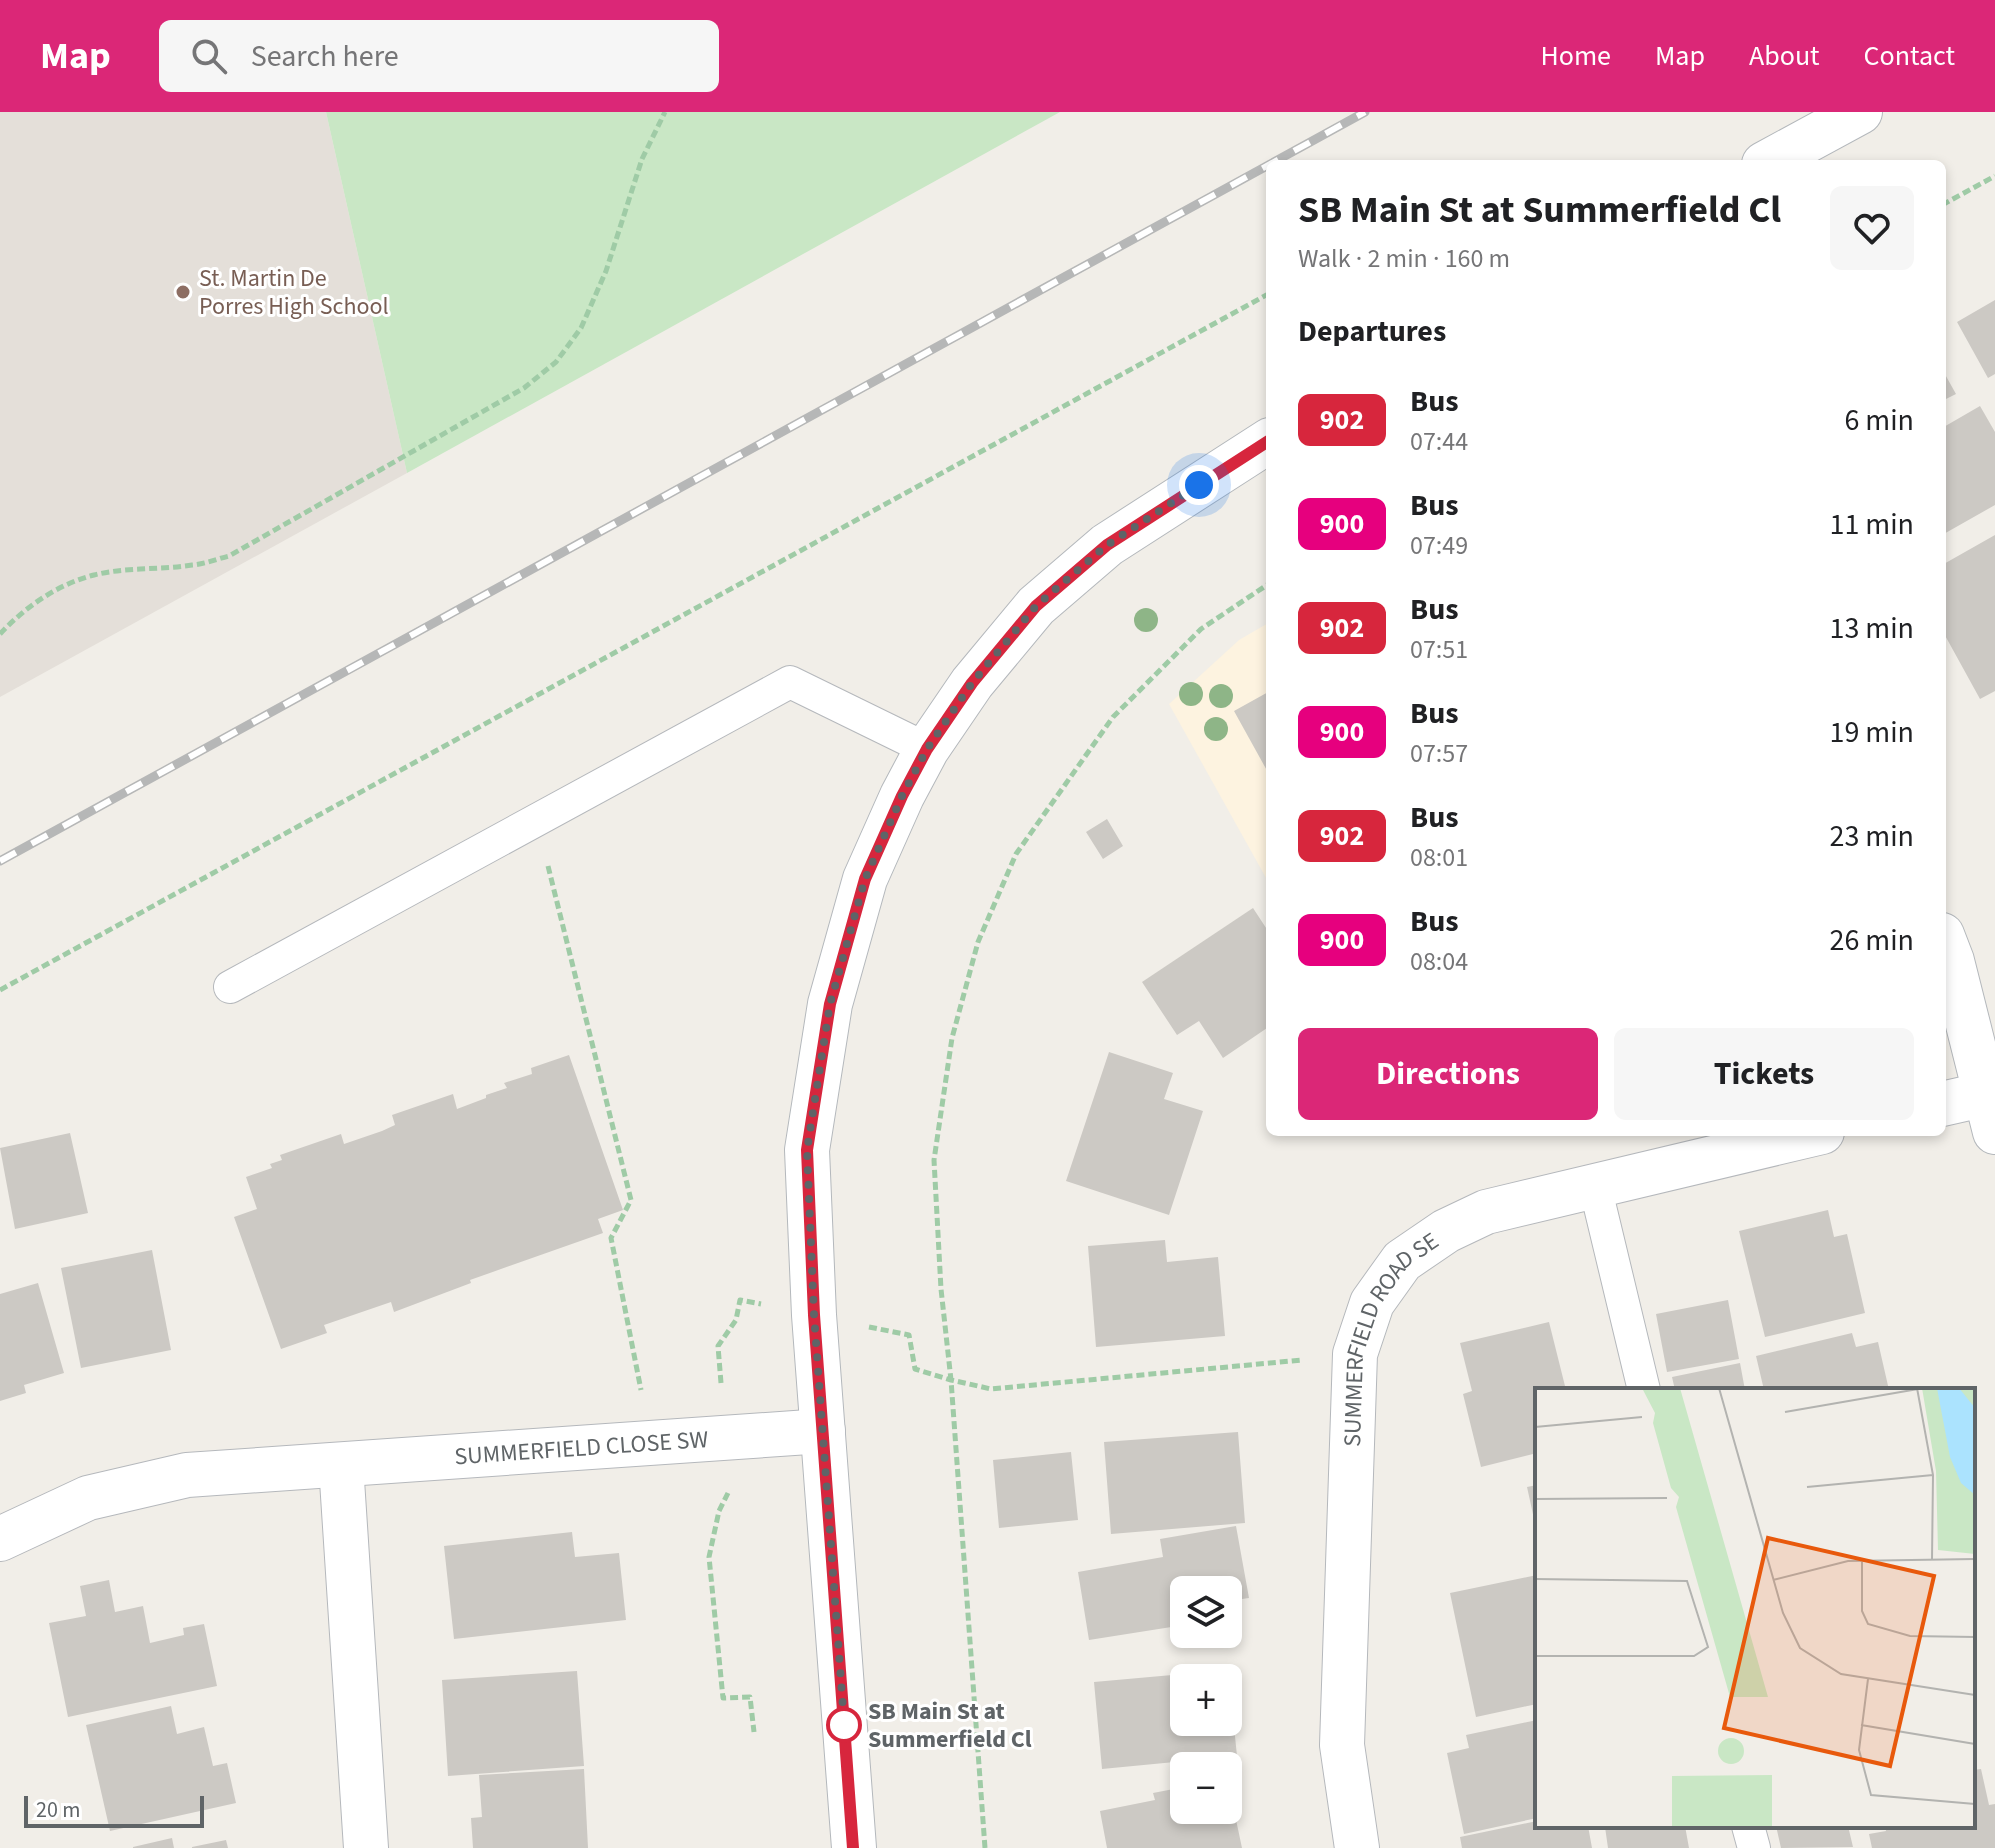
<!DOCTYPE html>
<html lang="en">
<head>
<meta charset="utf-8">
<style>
  :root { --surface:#fff; --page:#f6f6f6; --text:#202124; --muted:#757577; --accent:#db2777 }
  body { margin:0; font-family:"Source Sans 3",sans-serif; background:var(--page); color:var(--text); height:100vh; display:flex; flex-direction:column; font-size:30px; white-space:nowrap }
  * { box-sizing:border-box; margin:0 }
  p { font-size:26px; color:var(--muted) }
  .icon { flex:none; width:44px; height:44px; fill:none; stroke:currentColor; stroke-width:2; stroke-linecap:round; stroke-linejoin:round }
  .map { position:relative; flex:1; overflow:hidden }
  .details { position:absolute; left:1266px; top:48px; width:680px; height:976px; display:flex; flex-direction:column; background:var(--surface); border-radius:12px; box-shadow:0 4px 12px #0003 }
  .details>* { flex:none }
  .badge { padding:0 16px; border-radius:12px; font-size:28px; line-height:52px }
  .fabs { position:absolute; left:1170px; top:1464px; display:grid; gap:16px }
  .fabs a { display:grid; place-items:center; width:72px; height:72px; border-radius:12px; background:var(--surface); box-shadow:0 4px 12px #0003; font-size:40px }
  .scale { position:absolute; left:24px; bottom:20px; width:180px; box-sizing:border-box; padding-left:8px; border:4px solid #5f6467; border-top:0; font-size:22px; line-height:28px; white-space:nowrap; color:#5f6467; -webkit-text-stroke:6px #fff; paint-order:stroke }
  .you { position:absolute; width:40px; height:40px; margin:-20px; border:6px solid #fff; border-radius:50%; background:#1a73e8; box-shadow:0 0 0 12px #1a73e833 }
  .map>.badge { position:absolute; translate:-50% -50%; box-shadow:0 0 0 4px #fff }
  h2 { padding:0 32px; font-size:30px; line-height:72px }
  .round { display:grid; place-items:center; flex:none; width:84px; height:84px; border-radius:12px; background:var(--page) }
  .overview { display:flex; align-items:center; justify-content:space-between; height:136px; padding:0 32px }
  h1 { font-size:38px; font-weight:700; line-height:60px }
  .button { display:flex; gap:16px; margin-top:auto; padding:16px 32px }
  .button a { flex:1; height:92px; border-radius:12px; background:var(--accent); color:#fff; font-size:32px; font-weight:700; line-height:92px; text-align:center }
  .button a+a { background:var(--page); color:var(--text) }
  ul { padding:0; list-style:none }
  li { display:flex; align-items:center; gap:24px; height:104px; padding:0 32px }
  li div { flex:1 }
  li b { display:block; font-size:30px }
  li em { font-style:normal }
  li .badge { min-width:88px; font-weight:700; text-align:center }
  header { display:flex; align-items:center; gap:48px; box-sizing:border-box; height:112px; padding:0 40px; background:var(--accent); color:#fff }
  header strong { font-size:38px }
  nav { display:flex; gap:44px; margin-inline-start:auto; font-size:28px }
  .search { width:560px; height:72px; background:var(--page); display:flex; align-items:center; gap:20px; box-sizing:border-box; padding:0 28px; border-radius:12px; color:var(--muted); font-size:30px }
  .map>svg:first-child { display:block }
  .commercial { fill:#fdf3e0 }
  .education { fill:#e4dfd9 }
  .green { fill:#c9e7c5 }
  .building { fill:#ccc9c4 }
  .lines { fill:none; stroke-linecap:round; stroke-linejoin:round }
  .lane-casing { stroke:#b5b8bc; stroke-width:34 }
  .street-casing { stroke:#b5b8bc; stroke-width:46 }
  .secondary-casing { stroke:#b4b8bc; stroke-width:46 }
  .path { stroke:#9fcba6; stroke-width:5; stroke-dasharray:8 4; stroke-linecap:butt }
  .lane { stroke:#fff; stroke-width:32 }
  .street { stroke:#fff; stroke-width:44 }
  .secondary { stroke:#fff; stroke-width:44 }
  .rail-casing { stroke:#b6b7b7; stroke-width:9 }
  .rail { stroke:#fff; stroke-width:6; stroke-dasharray:18; stroke-linecap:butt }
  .tree { fill:#8eb587 }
  .line-casing { stroke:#fff; stroke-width:18 }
  .line { stroke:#d7263d; stroke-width:12 }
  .walk { stroke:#5f6467; stroke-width:8; stroke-dasharray:0 14.4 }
  .education-dot { fill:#8d6e63; stroke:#fff; stroke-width:3 }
  .stop-dot { fill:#fff; stroke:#d7263d; stroke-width:4 }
  .labels { text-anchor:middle; stroke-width:6; stroke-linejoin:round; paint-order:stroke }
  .education-label { font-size:24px; fill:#785e54; stroke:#fff; text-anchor:start }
  .street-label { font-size:24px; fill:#5f6467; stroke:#fff }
  .stop-label { font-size:24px; font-weight:bold; fill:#5f6467; stroke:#fff; text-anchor:start }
  .inset-road { fill:none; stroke:#b3b3b0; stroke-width:2 }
  .view { fill:#e8590c; fill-opacity:0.15; stroke:#e8590c; stroke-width:4 }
  .inset-edge { fill:none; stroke:#5f6467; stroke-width:4 }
</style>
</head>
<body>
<header>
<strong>Map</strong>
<div class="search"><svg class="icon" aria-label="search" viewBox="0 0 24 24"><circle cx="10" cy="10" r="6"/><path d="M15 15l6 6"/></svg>Search here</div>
<nav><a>Home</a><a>Map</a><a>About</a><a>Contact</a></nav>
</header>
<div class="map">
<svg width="1995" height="1736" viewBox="0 0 1995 1736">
  <rect width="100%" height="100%" fill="#f1eee8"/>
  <!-- commercial -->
  <path class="commercial" d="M1270,510v263l-101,-181 70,-64z"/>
  <!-- education -->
  <path class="education" d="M0,0h326l81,361 -407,224z"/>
  <!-- green -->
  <path class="green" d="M326,0h734l-653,361z"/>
  <!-- building -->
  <path class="building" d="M1995,188v74l-7,4 -31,-56z
    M1942,257l14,25 -14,7z
    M1980,294l15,26v73l-53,30v-107z
    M1995,423v156l-15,8 -38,-69v-65z
    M1270,579v85l-36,-65z
    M1107,707l16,27 -20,13 -17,-27z
    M1253,796l17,26v92l-47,32 -24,-37 -22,14 -35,-53z
    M1109,940l64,21 -9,26 39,12 -34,104 -103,-34z
    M569,943l54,155 -25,9 5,14 -133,47 1,3 -77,29 -3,-10 -67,23 3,8 -46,16 -47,-132 23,-8 -11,-32 26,-9 -2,-4 12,-4 -2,-5 61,-21 3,10 38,-13 13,-6 -3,-10 61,-21 4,15 29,-11v-3l21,-7 -3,-5 28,-9 -1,-6z
    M70,1021l18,80 -73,16 -15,-81z
    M1828,1098l6,27 13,-3 18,79 -100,24 -26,-106z
    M1165,1128l2,22 51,-5 7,79 -129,11 -8,-101z
    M152,1138l19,100 -90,18 -20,-100z
    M38,1171l26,90 -40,12 2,8 -26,8v-107z
    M1728,1188l11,59 -72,13 -11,-58z
    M1549,1210l17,68h-29v63l-56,14 -18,-73 9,-3 -12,-48z
    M1852,1221l4,14 22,-5 11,48h-125l-8,-34z
    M1740,1251l5,27h-70l-3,-13z
    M1238,1320l7,91 -134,11 -7,-92z
    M1071,1340l7,68 -79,8 -6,-68z
    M1537,1373v43h-1l-9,-41z
    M1236,1414l13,72 -21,3v-11h-44v35l-95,15 -11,-68 85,-15 -3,-18z
    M572,1420l3,25 44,-4 7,67 -172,19 -10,-93z
    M1537,1463v129l-61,13 -26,-124z
    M109,1468l6,32 28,-6 7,37 34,-8 -1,-7 21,-4 13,62 -149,31 -19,-94 37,-7 -6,-30z
    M1228,1558l1,8h-45v44h44v-35h2l7,69 -135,13 -8,-87z
    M577,1559l7,95 -136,10 -6,-96z
    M171,1594l6,28 27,-7 9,39 14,-3 9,40 -126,28 -24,-106z
    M1537,1608v98l-73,16 -17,-81 22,-5 -3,-13z
    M584,1657l4,79h-115l-2,-30 11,-1 -3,-42z
    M1981,1657l8,36 6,-1v44h-123l-3,-14 17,-3 -1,-5h88v-56z
    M1228,1670l14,66h-135l-7,-37 55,-11 -2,-7 31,-6v23h44z
    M1537,1709v5h51l4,22h-130l-2,-11z
    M1608,1714h77l4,22h-81l-3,-21z
    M1776,1714h72l5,21 -72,1z
    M172,1726l2,10h-41v-1z
    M226,1728l2,8h-36v-1z"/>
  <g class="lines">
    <!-- lane casing -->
    <g class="lane-casing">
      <path id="lane" d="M230,875l560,-305 137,67
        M1595,1074l49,204
        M1748,1714l6,22"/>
    </g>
    <!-- street casing -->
    <g class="street-casing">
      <g id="street">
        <path d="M1942,992l44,-10"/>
        <path d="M341,1353l25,383"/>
        <path id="s1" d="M0,1427l88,-41 99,-23 636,-44"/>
        <path id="s2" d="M1357,1736l-15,-103 13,-391 17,-51 30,-42 44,-30 40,-19 336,-80"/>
      </g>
    </g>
    <!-- secondary casing -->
    <g class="secondary-casing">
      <path id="secondary" d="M1764,52l96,-52
        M1942,823l10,26 43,171
        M854,1736l-40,-533 -7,-165 23,-146 35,-125 37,-83 25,-47 45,-66 64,-77 71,-61 163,-105"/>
    </g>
    <!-- path -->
    <path class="path" d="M1942,93l53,-29
      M0,522c25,-27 58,-50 94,-59 32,-8 66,-5 98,-10 13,-1 25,-6 37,-9l295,-168 32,-26 25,-34 25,-57 36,-112 23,-47
      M548,754l83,334 -20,38 30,152
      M0,878l1270,-697
      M869,1215l40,8 6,34 36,11 40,9 311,-29
      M721,1271l-3,-37 18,-26 4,-20 21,4
      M728,1381l-9,18 -10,46 14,141 27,-1 4,35
      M985,1736l-34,-468 -10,-91 -7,-129 18,-122 26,-96 38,-88 97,-137 88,-88 69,-46"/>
    <!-- lane -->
    <use href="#lane" class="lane"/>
    <!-- street -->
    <use href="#street" class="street"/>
    <!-- secondary -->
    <use href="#secondary" class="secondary"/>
    <!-- rail casing -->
    <g class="rail-casing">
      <path id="rail" d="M0,749l1365,-749"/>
    </g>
    <!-- rail -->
    <use href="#rail" class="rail"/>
  </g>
  <!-- trees -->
  <g class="tree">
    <circle cx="1146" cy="508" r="12"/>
    <circle cx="1191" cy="582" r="12"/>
    <circle cx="1221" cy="584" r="12"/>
    <circle cx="1216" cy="617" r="12"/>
  </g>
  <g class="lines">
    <!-- line casing -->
    <g class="line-casing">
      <path id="line" d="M853,1736l-39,-533 -7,-165 23,-146 35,-125 37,-83 25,-47 45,-66 64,-77 71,-61 163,-105"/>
    </g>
    <!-- line -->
    <use href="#line" class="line"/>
    <!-- walk -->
    <path class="walk" d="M844,1613l1,10 -31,-420 -7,-165 23,-146 35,-125 37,-83 25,-47 45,-66 64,-77 71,-61 92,-60"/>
  </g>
  <!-- markers -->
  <circle class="education-dot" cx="183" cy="180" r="8"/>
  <circle class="stop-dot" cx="844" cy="1613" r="16"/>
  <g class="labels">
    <!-- education labels -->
    <g class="education-label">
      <text x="199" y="174">St. Martin De<tspan x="199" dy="28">Porres High School</tspan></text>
    </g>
    <!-- street labels -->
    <g class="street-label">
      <text dy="8" stroke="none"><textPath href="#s2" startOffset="522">SUMMERFIELD ROAD SE</textPath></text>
      <text dy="8" stroke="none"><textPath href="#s1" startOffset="594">SUMMERFIELD CLOSE SW</textPath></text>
    </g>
    <!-- stop labels -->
    <g class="stop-label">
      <text x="868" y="1607">SB Main St at<tspan x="868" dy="28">Summerfield Cl</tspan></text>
    </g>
  </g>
  <!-- overview -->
  <g transform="translate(1535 1276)">
    <rect width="440" height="440" fill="#f1eee8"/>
    <path d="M107,0h38l88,309h-38l-54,-190 3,-10 -8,-9 -18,-65 2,-10zM387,0h53v166l-37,-4 -2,-79zM183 363a13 13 0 1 1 26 0a13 13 0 1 1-26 0ZM237,387v53h-100v-52z" fill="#c9e7c5"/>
    <path d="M402,0h22l16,20v87l-14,-12 -11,-26z" fill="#abe3fe"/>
    <path class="inset-road" d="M184,0l64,225 17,35 41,26 134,21M382,0l16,87 -1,85M250,24l133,-23M0,39l107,-10M272,99l126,-12M0,111l132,-1M327,173v50l6,13 42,12 65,1M0,191l152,2 21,66 -14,9h-159M238,192l75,-19 127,-2M333,291l-9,71 12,45 104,9M326,337l114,19"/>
    <path class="view" d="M233,150l166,38 -44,190 -166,-38z"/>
    <rect width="440" height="440" class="inset-edge"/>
  </g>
</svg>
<div class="fabs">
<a><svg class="icon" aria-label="layers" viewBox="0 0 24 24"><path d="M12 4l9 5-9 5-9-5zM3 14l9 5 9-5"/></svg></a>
<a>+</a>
<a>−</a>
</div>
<div class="scale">20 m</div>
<div class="you" style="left:1199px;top:373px"></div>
<section class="details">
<div class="overview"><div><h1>SB Main St at Summerfield Cl</h1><p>Walk · 2 min · 160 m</p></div><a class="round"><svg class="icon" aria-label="heart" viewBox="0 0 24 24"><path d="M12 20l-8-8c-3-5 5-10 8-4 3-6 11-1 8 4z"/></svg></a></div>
<h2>Departures</h2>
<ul>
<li><span class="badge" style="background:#d7263d;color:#fff">902</span><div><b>Bus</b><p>07:44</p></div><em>6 min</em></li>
<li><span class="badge" style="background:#e6007e;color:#fff">900</span><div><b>Bus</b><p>07:49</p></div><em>11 min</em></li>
<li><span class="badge" style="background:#d7263d;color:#fff">902</span><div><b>Bus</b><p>07:51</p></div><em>13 min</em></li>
<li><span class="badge" style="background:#e6007e;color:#fff">900</span><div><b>Bus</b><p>07:57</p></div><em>19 min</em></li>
<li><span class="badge" style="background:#d7263d;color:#fff">902</span><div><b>Bus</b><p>08:01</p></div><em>23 min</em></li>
<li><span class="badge" style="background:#e6007e;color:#fff">900</span><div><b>Bus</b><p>08:04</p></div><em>26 min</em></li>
</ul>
<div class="button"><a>Directions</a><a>Tickets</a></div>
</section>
</div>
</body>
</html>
